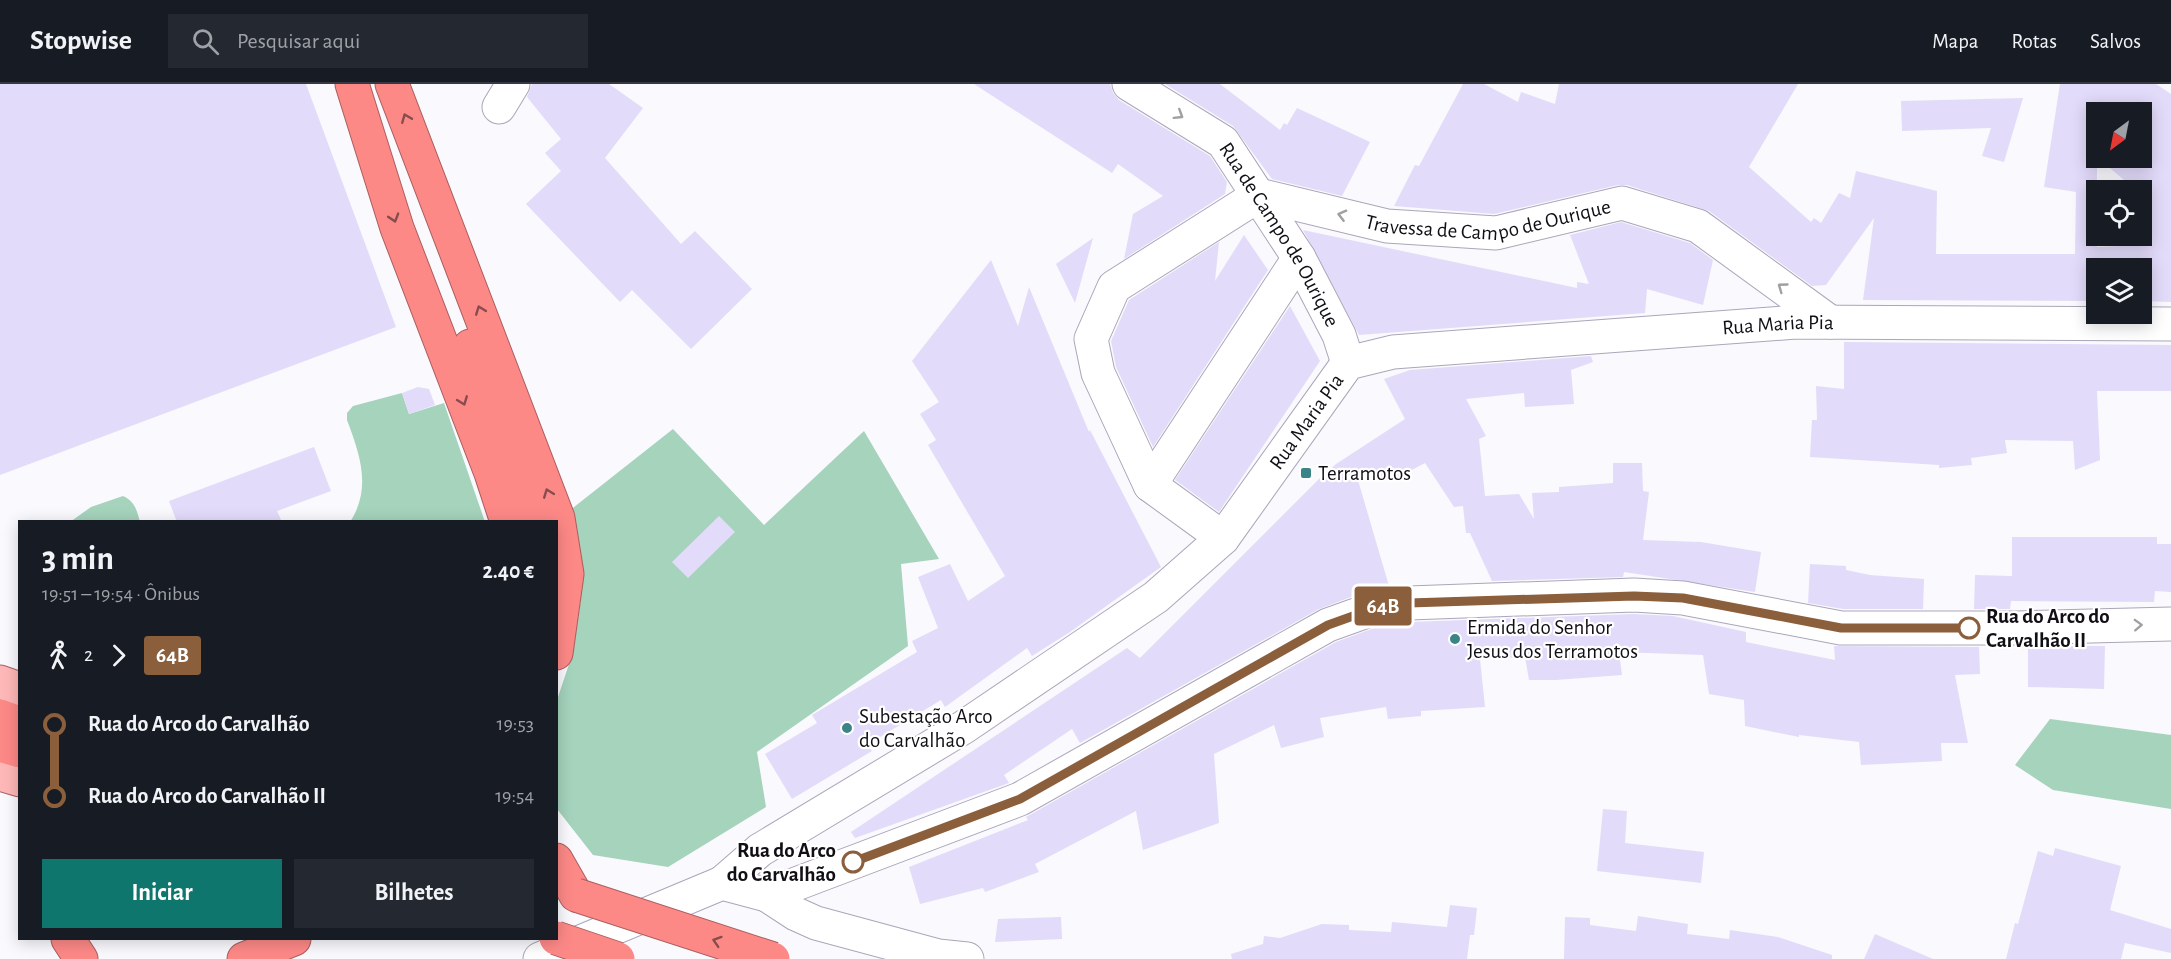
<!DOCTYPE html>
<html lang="pt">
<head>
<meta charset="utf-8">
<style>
  :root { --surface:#171b24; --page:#242831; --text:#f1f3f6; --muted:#9ea1a6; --line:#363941; --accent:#0f766e }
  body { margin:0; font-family:"Alegreya Sans",sans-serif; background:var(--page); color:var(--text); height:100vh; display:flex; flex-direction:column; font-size:22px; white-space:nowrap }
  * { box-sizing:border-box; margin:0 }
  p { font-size:20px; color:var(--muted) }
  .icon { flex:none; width:33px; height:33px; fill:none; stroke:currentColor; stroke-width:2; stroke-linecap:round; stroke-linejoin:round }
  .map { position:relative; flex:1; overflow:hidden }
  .sheet { position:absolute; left:18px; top:436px; width:540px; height:420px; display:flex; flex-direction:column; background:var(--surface); border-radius:0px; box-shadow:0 3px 15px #0003 }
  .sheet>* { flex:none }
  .badge { padding:0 12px; border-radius:4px; font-size:21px; line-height:39px }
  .needle { width:39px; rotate:212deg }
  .tools { position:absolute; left:2086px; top:18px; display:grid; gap:12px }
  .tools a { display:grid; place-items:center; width:66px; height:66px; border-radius:0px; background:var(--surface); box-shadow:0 3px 15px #0003; font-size:30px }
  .map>.badge { position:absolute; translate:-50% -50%; box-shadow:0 0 0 3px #fff }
  .legs { display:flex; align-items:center; gap:9px; height:66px; padding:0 24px; font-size:20px }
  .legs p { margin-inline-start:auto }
  .summary { display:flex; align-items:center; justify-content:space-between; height:102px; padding:0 24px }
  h1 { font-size:33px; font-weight:700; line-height:45px }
  .action { display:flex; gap:12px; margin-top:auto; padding:12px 24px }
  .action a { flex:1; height:69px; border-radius:0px; background:var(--accent); color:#fff; font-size:24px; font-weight:700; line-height:69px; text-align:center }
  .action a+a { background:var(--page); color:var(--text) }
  ul { padding:0 24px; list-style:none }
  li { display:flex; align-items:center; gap:21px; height:72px; font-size:22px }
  li i { display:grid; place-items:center; width:9px; height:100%; margin:0 8px; background:currentColor }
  li i::after { content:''; width:15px; height:15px; margin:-8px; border:4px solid; border-radius:50%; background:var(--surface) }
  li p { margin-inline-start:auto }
  li:first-child i { background:linear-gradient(#0000 50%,currentColor 0) }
  li:last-child i { background:linear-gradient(currentColor 50%,#0000 0) }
  header { display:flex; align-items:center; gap:36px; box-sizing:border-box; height:84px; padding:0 30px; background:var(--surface); border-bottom:2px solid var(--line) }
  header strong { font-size:28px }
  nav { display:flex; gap:33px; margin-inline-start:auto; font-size:21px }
  .search { width:420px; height:54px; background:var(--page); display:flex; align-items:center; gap:15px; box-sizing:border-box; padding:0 21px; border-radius:0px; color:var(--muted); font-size:22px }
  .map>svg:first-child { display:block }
  .green { fill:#a5d3bc }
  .building { fill:#e3dbfa; fill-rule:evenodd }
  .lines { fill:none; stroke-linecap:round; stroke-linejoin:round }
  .minor-casing { stroke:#aba6b9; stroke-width:35 }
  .major-casing { stroke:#aa5e5f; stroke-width:35 }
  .highway-casing { stroke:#aa5e5f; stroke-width:35 }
  .minor { stroke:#fff; stroke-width:33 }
  .major { stroke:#feb8b7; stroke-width:33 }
  .highway { stroke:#fd8987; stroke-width:33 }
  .highway-bridge-casing { stroke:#aa5e5f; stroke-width:35; stroke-linecap:butt }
  .highway-bridge { stroke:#fd8987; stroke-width:33 }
  .oneway { stroke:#a09fa1 }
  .oneway2 { stroke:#874c4e }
  .line-1-casing { stroke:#fff; stroke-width:14 }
  .line-1 { stroke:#8b5e3c; stroke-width:9 }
  .poi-dot { fill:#3b8487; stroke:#fff; stroke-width:2 }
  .stop-1-dot { fill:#fff; stroke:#8b5e3c; stroke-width:3 }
  .labels { text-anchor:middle; stroke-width:4.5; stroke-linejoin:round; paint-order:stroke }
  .street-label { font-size:21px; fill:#110f15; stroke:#fff }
  .poi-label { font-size:21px; fill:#110f15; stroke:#fff; text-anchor:start }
  .stop-label { font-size:21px; font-weight:bold; fill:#110f15; stroke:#fff; text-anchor:start }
</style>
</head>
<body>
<header>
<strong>Stopwise</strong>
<div class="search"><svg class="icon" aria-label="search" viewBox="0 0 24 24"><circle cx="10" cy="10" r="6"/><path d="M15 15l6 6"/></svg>Pesquisar aqui</div>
<nav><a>Mapa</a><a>Rotas</a><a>Salvos</a></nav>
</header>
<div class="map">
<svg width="2171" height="875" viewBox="0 0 2171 875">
  <rect width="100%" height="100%" fill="#faf9fd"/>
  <!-- green -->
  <path class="green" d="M402,309l7,21 35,-11 41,119h-135c22,-34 10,-67 -3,-102v-7l6,-7z
    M673,345l91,96 100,-94 75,128 -38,5 7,82 -151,106 9,55 -98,60 -75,-12 -36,-46 -1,-106 17,-51 8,-53 -4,-48 -8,-40z
    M123,412c12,5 14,15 17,26h-70l21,-15z
    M2050,635l121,16v74l-118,-19 -38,-25z"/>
  <!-- building -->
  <path class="building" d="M0,0h306l90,243 -396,148z
    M532,0h77l34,24 -38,50 76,86 14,-13 57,58 -61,60 -59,-59 -12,12 -94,-98 35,-33 -16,-18 16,-14 -34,-42z
    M974,0h136l3,9 6,7 91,56 17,26 -2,12 -101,65 9,-45 30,-18 -45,-32 -6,9z
    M1165,0h55l60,46 4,-7 3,2 10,-17 73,34 -28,54 -70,-17 -39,-53z
    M1463,0h21l34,18 3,-10 34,12 4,-20h239l-49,83 62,55 3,-4 7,5 18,-30 11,5 6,-27 81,20 -1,63h139l1,-62 -32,-5 16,-103h96l15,10v208l-29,-1v-33h-45v33l-234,-1 11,-82 -48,67 -14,1 -103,-75 -82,-26h-9l-124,29 -100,-8 21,-41 4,1zM2097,28h45v46h-44l38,32h6v55l-45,2z
    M2023,14l-19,64 -22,-6 9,-28 -89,3 -1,-30z
    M1621,138l69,21 23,17 -10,45 -56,-16 -2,24 -286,22 -56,-105 274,58v-6l12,2 -19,-49z
    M1244,151l24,35 -115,177 -37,-80 -5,-26 18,-41 90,-58 -4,39z
    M1093,154l-18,65 -19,-39z
    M991,176l27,66 11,-39 60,145 1,-2 71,137 -91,65 -38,24 -5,-8 -82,59 -4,-7 -74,45 5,6 -80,48 -27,-45 52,-31 -5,-8 105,-63 -5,-11 26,-13 -20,-51 32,-13 18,37 37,-25 -77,-131 8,-5 -16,-26 19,-12 -27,-41z
    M1290,222l30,55 -101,151 -44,-32z
    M1844,258l327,3v46h-74l3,69 -25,10 -2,-29 -68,-1 2,13 -36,5 1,7 -33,3v-3l-129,-8 2,-37h5l-1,-34 28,3z
    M1591,272l2,6 -22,8 3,34 -49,3 -1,-14 -58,6 20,37 -7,3 6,57 34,-2 15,25 -2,-26 27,-1v-5l54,-4v-20h29l1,28 6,1 -6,48 58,2 60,10 -6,40 -131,-20 -1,5 -131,4 -22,-48h-4l-3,-27 -9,1 -29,-44 -34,18 -36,-11 34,116 -14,2 -56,21 -239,134 -8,-14 -68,46 5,8 -154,55 -4,-6 276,-184 13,10 179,-179 17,-15 69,-45 -21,-40 26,-9z
    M418,303l11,2 6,16 -26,9 -7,-21z
    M314,363l17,44 -54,20 5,11h-105l-8,-21z
    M719,432l16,16 -47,46 -16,-16z
    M2012,453h145v7h14v48l-16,-1 -1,11 -143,-1 -1,8h-36l1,-34 37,1z
    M1810,480l36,2v4l24,5 54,4 -1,30h-80l-35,-6z
    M1634,530l39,2 73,16v10l89,18 -1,-14 145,1 1,27 -25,1 13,68h-27l1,18 -81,4 -2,-23 -60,-7v2l-54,-11 -1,-26 -35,-6 -6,-39 -84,-3 3,23 -66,5h-27l-4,-23 -45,2 5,48 -64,4v5l-33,3 -2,-12 -66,11 4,19 -43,11 -7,-23 -60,29 5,69 -76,27 -7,-39 -101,53 4,8 -54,20 -2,-4 -63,16 -11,-37 119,-47 -2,-3 310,-175 49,-18 25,-2z
    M2028,562h77l-1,43 -76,-2z
    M1603,725l24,2 -2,32 79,9 -3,31 -104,-12z
    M2055,764l66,18 -11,44 61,19v24l-46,-10 -4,16h-115l9,-36 3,1 20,-73 15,5z
    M1450,821l27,3 -3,27h-4l-3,24h-235l-1,-5 32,-10 1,-8 16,2 42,-14 27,1v5l42,2 1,-10 55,5z
    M1638,832l50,8 -1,10 42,5 1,-9 48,7 54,18v4h-268l1,-42 25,1v7l46,6z
    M1061,833l1,22 -67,3 3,-23z
    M1875,850l58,25h-69z"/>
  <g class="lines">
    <!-- minor casing -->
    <g class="minor-casing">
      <g id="minor">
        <path id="s1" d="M1129,0l94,58 76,116 40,77 9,28"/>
        <path d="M499,23l14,-23"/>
        <path id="s2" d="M1259,111l128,31 109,7 126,-30 76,23 132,96"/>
        <path d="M1150,401l149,-227"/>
        <path d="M1223,454l-73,-53 -52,-112 -7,-34 23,-52 145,-92"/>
        <path id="s3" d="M722,799l38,-33 204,-123 192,-130 67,-59 125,-175 45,-11 403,-30 375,2"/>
        <path d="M767,811l29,19 20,9 122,33 29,3"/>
        <path d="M540,875l182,-76 45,12 253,-96 308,-174 53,-19 28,-3 225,-8 49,3 158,30h176l154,-4"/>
      </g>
    </g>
    <!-- major casing -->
    <g class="major-casing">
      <path id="major" d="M0,598l20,7
        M0,690l20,6"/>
    </g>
    <!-- highway casing -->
    <g class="highway-casing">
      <path id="highway" d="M352,0l45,144 94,245 16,49
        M392,0l166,434 9,56 -11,79
        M470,262l61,176
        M0,632l20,7
        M0,661l20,6
        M556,776l20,35
        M68,855l13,20
        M244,875l50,-20"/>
    </g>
    <!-- minor -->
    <use href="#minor" class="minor"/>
    <!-- major -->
    <use href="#major" class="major"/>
    <!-- highway -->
    <use href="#highway" class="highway"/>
    <!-- highway-bridge casing -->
    <g class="highway-bridge-casing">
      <path id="highway-bridge" d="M576,811l197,64
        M556,854l62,21"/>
    </g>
    <!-- highway-bridge -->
    <use href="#highway-bridge" class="highway-bridge"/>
  </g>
  <!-- one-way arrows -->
  <defs><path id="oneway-chevron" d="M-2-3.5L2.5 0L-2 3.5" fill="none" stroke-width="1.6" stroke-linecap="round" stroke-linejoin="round" transform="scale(1.5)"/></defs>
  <g class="oneway">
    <use href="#oneway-chevron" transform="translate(1179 31) rotate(32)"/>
    <use href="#oneway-chevron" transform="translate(1342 131) rotate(-166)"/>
    <use href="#oneway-chevron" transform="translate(1782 203) rotate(-144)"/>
    <use href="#oneway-chevron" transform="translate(2138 541) rotate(-2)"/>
  </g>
  <g class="oneway2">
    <use href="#oneway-chevron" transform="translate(406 34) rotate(-112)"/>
    <use href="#oneway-chevron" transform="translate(394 134) rotate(73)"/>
    <use href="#oneway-chevron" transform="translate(480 226) rotate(-111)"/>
    <use href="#oneway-chevron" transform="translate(463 317) rotate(69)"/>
    <use href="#oneway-chevron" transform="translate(548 409) rotate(-111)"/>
    <use href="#oneway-chevron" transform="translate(717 857) rotate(-162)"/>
  </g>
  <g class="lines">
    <!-- line-1 casing -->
    <g class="line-1-casing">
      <path id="line-1" d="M853,778l167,-63 308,-174 53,-19 28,-3 225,-7 49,2 158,30h128"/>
    </g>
    <!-- line-1 -->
    <use href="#line-1" class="line-1"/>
  </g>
  <!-- markers -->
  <g class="poi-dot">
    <rect x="1300" y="383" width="12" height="12" rx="3"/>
    <circle cx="1455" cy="555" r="6"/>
    <circle cx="847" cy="644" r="6"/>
  </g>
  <g class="stop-1-dot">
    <circle cx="1969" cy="544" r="10"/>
    <circle cx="853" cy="778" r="10"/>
  </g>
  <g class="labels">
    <!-- street labels -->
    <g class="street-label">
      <text dy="7" stroke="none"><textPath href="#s2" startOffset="234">Travessa de Campo de Ourique</textPath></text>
      <text dy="7" stroke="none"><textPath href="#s1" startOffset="219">Rua de Campo de Ourique</textPath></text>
      <text dy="7" stroke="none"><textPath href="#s3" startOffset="1257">Rua Maria Pia</textPath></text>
      <text dy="7" stroke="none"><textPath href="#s3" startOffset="753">Rua Maria Pia</textPath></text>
    </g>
    <!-- poi labels -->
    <g class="poi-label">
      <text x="1318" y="396">Terramotos</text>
      <text x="1467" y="550">Ermida do Senhor<tspan x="1467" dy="24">Jesus dos Terramotos</tspan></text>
      <text x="859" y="639">Subestação Arco<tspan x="859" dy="24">do Carvalhão</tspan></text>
    </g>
    <!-- stop labels -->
    <g class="stop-label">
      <text x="1986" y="539">Rua do Arco do<tspan x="1986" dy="24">Carvalhão II</tspan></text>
      <text x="836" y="773" text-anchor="end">Rua do Arco<tspan x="836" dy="24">do Carvalhão</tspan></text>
    </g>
  </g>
</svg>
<div class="tools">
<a><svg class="needle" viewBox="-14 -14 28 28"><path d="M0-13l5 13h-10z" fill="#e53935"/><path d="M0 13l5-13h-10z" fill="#9ea1a6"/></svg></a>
<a><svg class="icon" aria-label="locate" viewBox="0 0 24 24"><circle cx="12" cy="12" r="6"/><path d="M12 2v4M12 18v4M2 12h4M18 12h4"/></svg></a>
<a><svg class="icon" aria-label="layers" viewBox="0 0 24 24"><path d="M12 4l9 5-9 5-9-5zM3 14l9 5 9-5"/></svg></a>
</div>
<b class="badge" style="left:1383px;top:522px;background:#8b5e3c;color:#fff">64B</b>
<section class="sheet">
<div class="summary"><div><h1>3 min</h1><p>19:51 – 19:54 · Ônibus</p></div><b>2.40 €</b></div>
<div class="legs"><svg class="icon" aria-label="walk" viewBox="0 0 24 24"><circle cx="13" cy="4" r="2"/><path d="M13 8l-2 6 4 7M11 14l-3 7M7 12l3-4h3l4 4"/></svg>2<svg class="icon" aria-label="forward" viewBox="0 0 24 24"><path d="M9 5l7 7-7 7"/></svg><b class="badge" style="background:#8b5e3c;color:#fff">64B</b></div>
<ul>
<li><i style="color:#8b5e3c"></i><b>Rua do Arco do Carvalhão</b><p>19:53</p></li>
<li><i style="color:#8b5e3c"></i><b>Rua do Arco do Carvalhão II</b><p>19:54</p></li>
</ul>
<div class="action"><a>Iniciar</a><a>Bilhetes</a></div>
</section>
</div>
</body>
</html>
